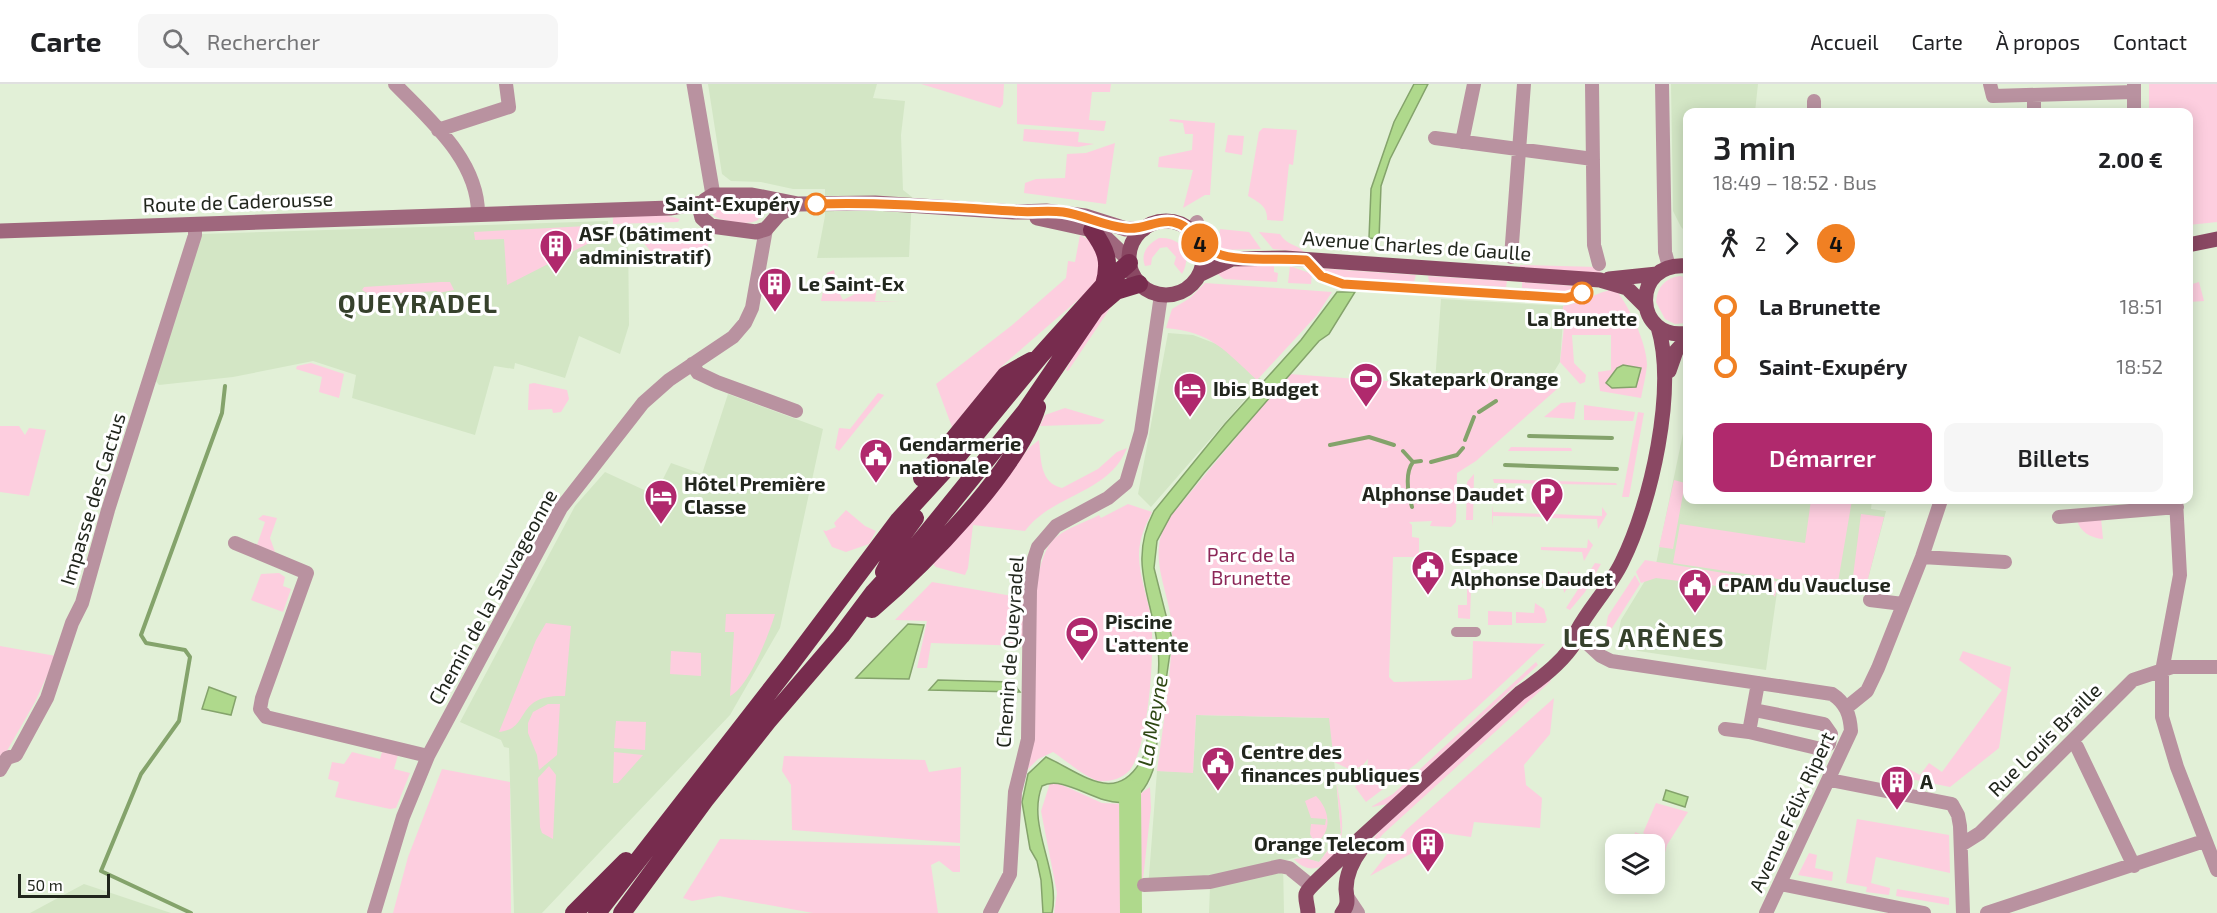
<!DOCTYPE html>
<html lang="fr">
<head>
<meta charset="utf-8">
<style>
  :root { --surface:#fff; --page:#f6f6f6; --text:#202124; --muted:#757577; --line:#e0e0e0; --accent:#b0296d }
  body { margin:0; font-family:"Exo 2",sans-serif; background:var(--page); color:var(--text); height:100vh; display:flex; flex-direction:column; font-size:22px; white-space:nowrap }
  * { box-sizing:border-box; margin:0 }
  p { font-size:20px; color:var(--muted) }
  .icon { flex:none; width:33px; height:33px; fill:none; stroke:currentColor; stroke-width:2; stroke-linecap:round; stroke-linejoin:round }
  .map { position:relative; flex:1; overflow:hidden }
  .panel { position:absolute; left:1683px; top:24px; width:510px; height:396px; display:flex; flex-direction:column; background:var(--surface); border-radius:12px; box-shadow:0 3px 15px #0003 }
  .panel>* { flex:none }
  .badge { padding:0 12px; border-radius:20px; font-size:21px; line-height:39px }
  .fabs { position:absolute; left:1605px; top:750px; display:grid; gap:12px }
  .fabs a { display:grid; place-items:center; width:60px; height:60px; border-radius:12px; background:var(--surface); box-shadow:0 3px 15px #0003; font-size:30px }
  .scale { position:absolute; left:18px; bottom:15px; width:92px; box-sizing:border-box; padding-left:6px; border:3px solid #21261d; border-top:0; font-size:16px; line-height:21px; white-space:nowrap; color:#21261d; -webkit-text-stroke:4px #fff; paint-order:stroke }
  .map>.badge { position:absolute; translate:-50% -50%; box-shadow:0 0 0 3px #fff }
  .legs { display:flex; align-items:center; gap:9px; height:66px; padding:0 30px; font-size:20px }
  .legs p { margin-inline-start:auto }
  .head { display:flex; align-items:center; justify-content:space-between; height:102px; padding:0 30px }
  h1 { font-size:33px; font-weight:600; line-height:45px }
  .primary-button { display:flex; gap:12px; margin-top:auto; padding:12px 30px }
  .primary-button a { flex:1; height:69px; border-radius:12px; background:var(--accent); color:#fff; font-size:24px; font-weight:600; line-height:69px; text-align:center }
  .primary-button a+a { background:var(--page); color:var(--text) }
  ul { padding:0 30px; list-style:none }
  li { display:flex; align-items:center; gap:21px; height:60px; font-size:22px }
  li i { display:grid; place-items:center; width:9px; height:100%; margin:0 8px; background:currentColor }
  li i::after { content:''; width:15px; height:15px; margin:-8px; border:4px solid; border-radius:50%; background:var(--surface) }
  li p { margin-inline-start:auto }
  li:first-child i { background:linear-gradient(#0000 50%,currentColor 0) }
  li:last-child i { background:linear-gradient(currentColor 50%,#0000 0) }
  header { display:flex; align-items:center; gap:36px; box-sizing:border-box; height:84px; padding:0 30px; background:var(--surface); border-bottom:2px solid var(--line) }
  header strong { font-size:28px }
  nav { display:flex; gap:33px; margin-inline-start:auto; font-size:21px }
  .search { width:420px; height:54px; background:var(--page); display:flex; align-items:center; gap:15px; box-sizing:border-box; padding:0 21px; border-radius:12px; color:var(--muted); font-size:22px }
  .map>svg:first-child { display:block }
  .built { fill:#d3e6c5 }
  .green { fill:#fdcedf }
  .water { fill:#afd98c; stroke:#84a36b; stroke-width:1.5 }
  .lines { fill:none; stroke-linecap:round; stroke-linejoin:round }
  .stream { stroke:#84a36b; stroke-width:4 }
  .river { stroke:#afd98c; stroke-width:22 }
  .pedestrian { stroke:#b992a0; stroke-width:10 }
  .minor { stroke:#b992a0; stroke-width:14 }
  .tertiary { stroke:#b992a0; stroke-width:15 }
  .secondary { stroke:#9f677d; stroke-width:15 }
  .primary { stroke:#8a4863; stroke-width:15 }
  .motorway { stroke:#772c4e; stroke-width:18 }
  .line-1-casing { stroke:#fff; stroke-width:14 }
  .line-1 { stroke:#f08023; stroke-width:9 }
  .stop-1-dot { fill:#fff; stroke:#f08023; stroke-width:3 }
  .labels { text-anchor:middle; stroke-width:6; stroke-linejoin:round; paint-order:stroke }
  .street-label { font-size:20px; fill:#21261d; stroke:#fff }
  .stop-label { font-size:20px; font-weight:bold; fill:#21261d; stroke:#fff; text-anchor:end }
  .poi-label { font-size:20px; font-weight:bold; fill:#21261d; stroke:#fff; text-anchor:start }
  .park-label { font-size:20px; fill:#8c2858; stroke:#fff }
  .water-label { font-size:21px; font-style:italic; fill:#2e4813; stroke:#fff }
  .district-label { font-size:26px; font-weight:bold; letter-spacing:1.5px; fill:#36412c; stroke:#fff }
</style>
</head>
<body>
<header>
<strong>Carte</strong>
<div class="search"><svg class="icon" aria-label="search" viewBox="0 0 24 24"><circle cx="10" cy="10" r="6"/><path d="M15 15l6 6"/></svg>Rechercher</div>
<nav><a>Accueil</a><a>Carte</a><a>À propos</a><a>Contact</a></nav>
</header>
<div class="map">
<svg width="2217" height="829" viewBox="0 0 2217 829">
  <rect width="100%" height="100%" fill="#e2f0d7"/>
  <!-- built -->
  <path class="built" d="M708,0h169l-4,14 32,3 -4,34 2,55 9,7 -3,60 -92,1 8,-42v-27h-32l-32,-7 -30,-1 -9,-7z
    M1671,0h87l-3,28h-67l-1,121 -6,-6 -8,-16z
    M608,137v9h20l1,95 -9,29 -41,-18 -14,42 -50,-15 -1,6 -20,-3 -19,69 -123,-37 4,-23 -43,-14 -80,16 -74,8 -4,-5 46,-146z
    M1441,215l123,7 -4,56 -13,21 -112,-1z
    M1168,249l25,2 34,13 35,32 -111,127 -13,-13z
    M728,310l95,35 -43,199 -50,87 -188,198h-28l-5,-165 -5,-1 -3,-7 -41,-18 115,-216 30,-34 50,23 16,-32 31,11z
    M1687,330l1,86h184l-1,9 15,2 -22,83 -208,-30z
    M1651,487l127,14 -12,85 -128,-19 -17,-7 -3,-10 3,-14z
    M1196,631l134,3 11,115 -22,29 -22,-5 -14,4 1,52h-75l1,-26 -62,2 9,-118 36,1z
    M84,800l87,29h-141z"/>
  <!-- green -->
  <path class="green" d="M921,0h83l-1,20 -3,4z
    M1017,0h94l-1,8h-18l-3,28 17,1 -2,10 -87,-7z
    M2149,0h68v138l-28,3 -1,-113h-39z
    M1170,35l45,4 -5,72h-5l-22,13 10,-38 -35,-3 1,-10 33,-7 1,-16h-8l-2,-11 -14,-2z
    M1263,44l34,2 -4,35 -4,-1 -6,57 -16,-1c1,-14 -9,-18 -19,-24l11,-64z
    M1024,45l55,3 -1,10 16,2 -16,3 -55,-6z
    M1228,51l16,1 -2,19 -17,-3z
    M1115,59l-9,61 -82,-11 1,-10 11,-4 29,-1 2,-24 19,-1z
    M752,121l5,1 4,7 -3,7c-10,6 -35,2 -45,-5l2,-7 5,-2z
    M664,131l16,4 -2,3 -65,2v-7z
    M605,141l-4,12 -94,48 -3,-46 -29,1 -1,-8z
    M685,145l23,13v11l-4,4h-49l-12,-15h-13l-1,-12z
    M1220,145l29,3 12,17 -43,1z
    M1259,148l21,2c6,11 17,10 24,18l-31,-3z
    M1080,151l9,5 13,14 -4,25 -11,13 -85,74 -50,61 -16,-43 75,-58 55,-48 2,-17 7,1z
    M1159,154c23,-1 34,16 23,36l-8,-10 2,-7 -9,-10 -7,1 -8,10 -1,7 -6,1c-5,-13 3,-22 14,-28z
    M1274,181v7l4,1 -1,9 -53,-3 -9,-7 24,-6z
    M1520,181l77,2 4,6 -81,-4z
    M1290,182l22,8 -1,10 -23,-1z
    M1320,184l9,1 87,6 -2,7 -67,-4 -4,2 -25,-9z
    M834,186l2,11 -2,2 9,17 24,-12v-3l29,3 -19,-1 -2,14 25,1 -79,-1 6,-28z
    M1428,192l79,5 -1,6 -77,-5z
    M1680,192l8,2 -1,45 -12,1 -10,-5 -9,-17c1,-15 9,-24 24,-26z
    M441,198h9l4,8 -16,3 -1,-2 -67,4 -8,-5 2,-3z
    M1522,198l65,5 -24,8 -2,-4 -39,-3z
    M2199,198l5,19 -15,1v-17z
    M1205,199l127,9 -15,23 -60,65c-32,-29 -45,-48 -91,-52l6,-19 18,-11z
    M1615,205c14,16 32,55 32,76 -1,11 -4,22 -6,33l-41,-7 -2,-19 13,-2v-35h-39l2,28 12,12 -1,7 -5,2 -20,-22 5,-44h-3l1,-12c19,-3 33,-14 52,-17z
    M1117,214l-49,73 -2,-1 26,-49z
    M311,279l33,11 -5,24 -20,-6 3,-15 -26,-8 1,-3z
    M1289,290l110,8 152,3 6,4 -81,72 -19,12 -1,49 -5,5 -21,-1 2,-5 -23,1 3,3v12l7,1v19h-26l-4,120 5,5 72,-2 6,-2 1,-37 72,3 -129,120 -50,38 -11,-15 12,-15 1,-13 -6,7 -11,4 -17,-8 -5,-44 -133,-3 -3,58 -36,-2c6,-44 13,-88 15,-133 2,-44 -29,-79 -3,-120z
    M534,299l33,7 2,9 -8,13 -8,1 -1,-4 -24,1 1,-26z
    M878,309l6,2 -45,56 -4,-3 4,-20 11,1z
    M1576,318l-2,17 -30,-2 17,-14z
    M1584,321l51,7 -2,9 -49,-1z
    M1065,324l40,12 -5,4 -60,2 5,-11z
    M1638,328l6,1 -15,84h-7z
    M0,342h19l6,9 4,-7 17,2 -17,66 -29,-4z
    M1039,356c2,20 1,43 23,48l36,-19 19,-17 10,-4c-18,46 -75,46 -102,83l-52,-6 -5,43 -3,7 -29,-8 -3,-3 3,-3 94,-114z
    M1511,363l60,1 1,3h-64z
    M1474,390l-1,46h-7l1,-38z
    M1493,395l123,4 1,2 -123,-2z
    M1674,396l11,3 -12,66 -14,-2z
    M1811,416h41l-15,88 -164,-25 7,-39 125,19z
    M1128,420l24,8c-7,14 -13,27 -13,43 0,22 9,42 12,63 4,31 -2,130 -22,153 -8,8 -19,11 -30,10 -12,-2 -35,-22 -46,-29l-15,7 -11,11c19,-55 -9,-194 27,-231 10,-10 32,-17 45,-24l2,3z
    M1492,421l1,7 54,2v3l-54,-1 -1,10z
    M1602,423l5,7 -9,15 -1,-10 -46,-1 1,-4 50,2z
    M846,426l19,16 11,5 -7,13 -23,8 -14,-5 -9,-17 3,1 10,-4 -2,-4z
    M1861,430l23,3 -20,77 -13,-2z
    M263,431l14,3 -7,20 5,14 -18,-7 8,-23 -7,-3z
    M2101,434l2,21c-12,-1 -23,-7 -26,-19z
    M1588,455l5,6 -9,16 -2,-9 -41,-2v-3l46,1z
    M1645,476l133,22 -3,15 -4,-4 -115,-15 -15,5 -5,-11z
    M1595,479l6,1 -16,28 -15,18 -4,-2z
    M1568,487l7,6 -11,16 -1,-9 -32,-1v-3l37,1z
    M279,489l6,4 -2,9 8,3 -8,23 -32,-12 10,-26z
    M1635,491l5,9 -28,44 -4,6 -3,-1 3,-17z
    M932,498l92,16 1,48 -94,-3 -4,25h-10l10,-47 -32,-1z
    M1467,503h4l-1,32 -12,-1v-13h9z
    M1535,519l9,6 3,11 -2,3h-29v-11l18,1z
    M1488,527l24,1v13h-24z
    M726,530h49c-6,20 -26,73 -45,82l4,-64h-9z
    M546,539l25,3 -6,70c-52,-2 -33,33 -66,36l37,-92z
    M0,562l56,10 -21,46 -35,61z
    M671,567l30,2v23l-31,-2z
    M1963,567l48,16 -12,81 -49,39 -49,-10 6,-9 13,7 9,-12 13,9 60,-82 -43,-30z
    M1536,578l2,3 -150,139 -17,3 22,-13z
    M1547,593l4,4 -168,153 -23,28 1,-9 23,-27z
    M1554,614l-4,36 -26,31 2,20 16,13 -2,30 -66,-6 -3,15 -34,-5 -1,8 -66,36 36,-46z
    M548,620h12l-3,51 -18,15 -2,-15 -9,-22v-10l5,-11z
    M616,637l30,1 -1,28 -31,-2z
    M352,668l28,7 2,-7 16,3 -4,14 16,4 -14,35 -6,1 -55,-12 4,-15 -11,-3 4,-17 12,2z
    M614,668l29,3 -25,28h-5z
    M784,672l141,4 4,12 32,-5 -1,76 -168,-13 -1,-45 -9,-14z
    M549,682l7,9 -3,64 -11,-6 -2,-6 -2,-49z
    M442,685l68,13 1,131h-118l15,-56z
    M1336,694c4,30 18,72 -17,89 -9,4 -19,-1 -25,-8l11,-1 14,4 22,-29z
    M1051,696l51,23 23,1 25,-17 1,21 -8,71 -16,12 -1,22h-72l3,-20 -16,-82z
    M1316,712c14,14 17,36 -1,48l-5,-10 1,-10 14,1 1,-6 -15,-1 -6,-17z
    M1656,719l32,9 -21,33 -12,46 -27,-7h26v-40h-21l2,-12 32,13 -24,-12z
    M1857,735l92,16 1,38 -74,-16 -5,26 19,5 -1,7 -23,-3 1,-5 -21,-4z
    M720,755l240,7v26h-7l-14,-11 -8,4 7,48h-125l-94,-17 -27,5 -9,-3z
    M1809,769l8,2 -2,13 18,4 -1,9 -34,-6z
    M1897,805l52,9v7l-53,-9z"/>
  <!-- water -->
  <path class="water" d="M1414,0h14l-38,75 -9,27 -2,53 -10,-1 2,-49 23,-67z
    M1337,208h18l-26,42 -10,7 -115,132 -33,42 -14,26 -3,27 18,71 -19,131c-25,72 -78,-1 -111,16 -16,40 19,85 10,127h-9l-2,-33 -4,-19 -7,-12 -8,-47 6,-28 18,-17c37,17 72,51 98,-2 6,-33 18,-72 14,-105 -5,-52 -31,-87 -4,-139l71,-87 76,-84z
    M1623,281l18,3 -5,19 -24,1 -6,-5 11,-15z
    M908,540l16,1 -15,54 -53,-1z
    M938,596l74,2 8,10 -91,-2z
    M209,603l27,10 -5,18 -29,-6z
    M1666,706l22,7 -3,10 -22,-7z"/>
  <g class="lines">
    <!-- stream -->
    <path class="stream" d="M1479,328l17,-11
      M1529,352l83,2
      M1465,356l9,-23
      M1330,361l39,-8 25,8
      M1403,367l10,11
      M1431,378l26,-7 6,-7
      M1505,381l112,4
      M1412,423c-4,-14 -8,-33 1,-45l8,-1
      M191,829l-90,-42 40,-97 38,-53 11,-64 -5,-7 -39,-7 -5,-8 81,-222 3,-27"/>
    <!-- river -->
    <path class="river" d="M1130,707l1,122"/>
    <!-- pedestrian -->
    <path class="pedestrian" d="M1456,548h20"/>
    <!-- minor -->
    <path class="minor" d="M395,0c35,36 84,77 83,131
      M1592,0l2,161 5,19
      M1662,0l3,168 4,15
      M1990,0l3,12 141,-4
      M2134,0v28
      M1814,17v11
      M2034,28v-16
      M438,46l71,-23 -3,-23
      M1435,54l158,21
      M1462,58l12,-58
      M1191,147l6,-9
      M1511,173l13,-173
      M692,280l6,9 19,9 79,29
      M2176,416l4,75 -18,96v46l15,50 40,103
      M2059,433l118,-10
      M235,459l72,30 -45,125 -2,11 6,8 162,39
      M1922,473l83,5
      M1870,516l33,4
      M1576,549l25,23 10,5 221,33c14,9 18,21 19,37l-85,182
      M1846,624l21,-17 11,-23 44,-111 19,-57
      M1725,645l24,3 9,-49
      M1749,648l72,17 8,-5 2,-10 -7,-10 -70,-14
      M2072,657l5,6 57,119
      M0,686l7,-12 9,-3 31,-57 25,-75 10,-20 26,-93 87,-275v-11
      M1830,696l122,24 6,11 2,11 3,87
      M1961,761l19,-12 153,-153 39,-13h45
      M1780,800l144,29
      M1144,801l66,-3 70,-16 9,2 21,17
      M1348,814l10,15
      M374,829l29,-96 25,-61 133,-248 82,-105 26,-23 64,-43 12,-14 7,-15 14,-79
      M990,829l20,-39 5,-82 13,-53 2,-149 4,-31 4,-12 18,-21 52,-28 18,-15 15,-51 20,-137
      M1987,829l217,-72"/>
    <!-- tertiary -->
    <path class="tertiary" d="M694,0l19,111"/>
    <!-- secondary -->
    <path class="secondary" d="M798,120l-19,10 -13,15 -10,3 -45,-6 -9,-8 -2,-8 5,-10 8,-5h39l46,9 77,-1 139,9 32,-1 39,5 41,13h18
      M1037,134l55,12 15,9 22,21
      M0,147l670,-23 32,-5"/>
    <!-- primary -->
    <path class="primary" d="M1129 174a37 37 0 1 1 74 0a37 37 0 1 1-74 0Z
      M2188,161l29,-6
      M1688,182c-59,-6 -54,77 0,67
      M1199,191l33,-16 53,-1 315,22 27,8 18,18
      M1609,195l48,-5
      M1669,287l7,-20 12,-13
      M1308,829c0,-7 -3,-12 -2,-19 2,-8 37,-36 46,-48l168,-153c18,-12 37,-26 51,-45 4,-4 3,-11 6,-17 13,-24 33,-44 45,-69 29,-58 55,-173 36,-235
      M1342,829c7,-9 5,-13 4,-24 0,-15 7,-29 16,-41"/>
    <!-- motorway -->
    <path class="motorway" d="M1092,146c14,19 19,31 12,55
      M922,394l84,-103 25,-14
      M884,488l20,-39 11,-15
      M872,525c51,-44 145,-138 165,-202
      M574,829l52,-52
      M597,829l193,-248 109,-145 57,-62 84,-102 64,-71 25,-22
      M622,829l83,-113 63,-79 73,-85 33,-44 45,-49 106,-131 70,-103 21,-18 23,-7"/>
  </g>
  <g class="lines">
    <!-- line-1 casing -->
    <g class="line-1-casing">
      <path id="line-1" d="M816,120c66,-2 131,3 197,7 16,2 33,-1 50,1 21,3 41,14 62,16 18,3 31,-9 48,-6 20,4 25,24 43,31 20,9 65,5 90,7l15,16 22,8 223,14 16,-5"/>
    </g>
    <!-- line-1 -->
    <use href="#line-1" class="line-1"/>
  </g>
  <!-- icons -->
  <defs>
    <g id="building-pin" transform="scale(1.725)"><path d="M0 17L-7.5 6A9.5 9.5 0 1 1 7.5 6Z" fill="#b0296d" stroke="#fff"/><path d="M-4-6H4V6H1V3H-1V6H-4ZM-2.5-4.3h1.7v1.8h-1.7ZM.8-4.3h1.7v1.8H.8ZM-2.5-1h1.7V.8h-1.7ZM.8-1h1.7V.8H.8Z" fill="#fff"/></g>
    <g id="stadium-pin" transform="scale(1.725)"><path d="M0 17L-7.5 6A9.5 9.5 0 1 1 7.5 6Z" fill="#b0296d" stroke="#fff"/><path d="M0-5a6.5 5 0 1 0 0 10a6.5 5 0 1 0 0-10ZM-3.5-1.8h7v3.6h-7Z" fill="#fff"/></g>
    <g id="hotel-pin" transform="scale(1.725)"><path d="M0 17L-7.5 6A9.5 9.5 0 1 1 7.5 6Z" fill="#b0296d" stroke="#fff"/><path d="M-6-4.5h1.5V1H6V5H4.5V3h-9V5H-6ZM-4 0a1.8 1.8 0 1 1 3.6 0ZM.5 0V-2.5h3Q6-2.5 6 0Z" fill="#fff"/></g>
    <g id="civic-pin" transform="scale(1.725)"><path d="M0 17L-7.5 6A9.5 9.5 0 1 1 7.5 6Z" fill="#b0296d" stroke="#fff"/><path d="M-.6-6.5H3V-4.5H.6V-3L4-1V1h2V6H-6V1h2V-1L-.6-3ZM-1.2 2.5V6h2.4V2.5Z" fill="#fff"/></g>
    <g id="parking-pin" transform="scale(1.725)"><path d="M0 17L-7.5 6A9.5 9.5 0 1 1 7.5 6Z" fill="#b0296d" stroke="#fff"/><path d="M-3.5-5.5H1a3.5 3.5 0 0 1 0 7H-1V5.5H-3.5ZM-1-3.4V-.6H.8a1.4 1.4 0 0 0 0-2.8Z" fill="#fff"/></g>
  </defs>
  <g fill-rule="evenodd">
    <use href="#building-pin" x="556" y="162"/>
    <use href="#building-pin" x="775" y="200"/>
    <use href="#stadium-pin" x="1366" y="295"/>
    <use href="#hotel-pin" x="1190" y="305"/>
    <use href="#civic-pin" x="876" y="371"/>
    <use href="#parking-pin" x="1547" y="410"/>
    <use href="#hotel-pin" x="661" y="412"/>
    <use href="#civic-pin" x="1428" y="483"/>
    <use href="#civic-pin" x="1695" y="501"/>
    <use href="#stadium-pin" x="1082" y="549"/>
    <use href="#civic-pin" x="1218" y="679"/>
    <use href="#building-pin" x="1897" y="698"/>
    <use href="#building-pin" x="1428" y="760"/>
  </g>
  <!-- markers -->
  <g class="stop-1-dot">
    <circle cx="816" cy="120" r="10"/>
    <circle cx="1582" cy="209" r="10"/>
  </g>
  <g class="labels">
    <!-- street labels -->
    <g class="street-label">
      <text transform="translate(238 118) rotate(-2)" y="7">Route de Caderousse</text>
      <text transform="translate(1417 162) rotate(4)" y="7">Avenue Charles de Gaulle</text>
      <text transform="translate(93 415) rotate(-73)" y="7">Impasse des Cactus</text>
      <text transform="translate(493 513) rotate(-61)" y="7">Chemin de la Sauvageonne</text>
      <text transform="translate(1010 568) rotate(-86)" y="7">Chemin de Queyradel</text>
      <text transform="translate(2045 656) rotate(-45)" y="7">Rue Louis Braille</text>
      <text transform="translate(1792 728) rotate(-65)" y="7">Avenue Félix Ripert</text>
    </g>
    <!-- stop labels -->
    <g class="stop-label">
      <text x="800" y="127">Saint-Exupéry</text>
      <text x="1582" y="242" text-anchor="middle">La Brunette</text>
    </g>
    <!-- poi labels -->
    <g class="poi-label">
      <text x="579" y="157">ASF (bâtiment<tspan x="579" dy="23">administratif)</tspan></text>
      <text x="798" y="207">Le Saint-Ex</text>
      <text x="1389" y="302">Skatepark Orange</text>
      <text x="1213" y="312">Ibis Budget</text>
      <text x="899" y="367">Gendarmerie<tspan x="899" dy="23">nationale</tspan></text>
      <text x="684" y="407">Hôtel Première<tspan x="684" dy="23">Classe</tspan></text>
      <text x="1524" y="417" text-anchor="end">Alphonse Daudet</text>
      <text x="1451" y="479">Espace<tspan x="1451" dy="23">Alphonse Daudet</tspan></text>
      <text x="1718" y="508">CPAM du Vaucluse</text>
      <text x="1105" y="545">Piscine<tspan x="1105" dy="23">L'attente</tspan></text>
      <text x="1241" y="675">Centre des<tspan x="1241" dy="23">finances publiques</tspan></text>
      <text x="1920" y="705">A</text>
      <text x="1405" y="767" text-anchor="end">Orange Telecom</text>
    </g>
    <!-- park labels -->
    <g class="park-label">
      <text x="1251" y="478">Parc de la<tspan x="1251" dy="23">Brunette</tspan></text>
    </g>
    <!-- water labels -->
    <g class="water-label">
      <text transform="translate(1153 637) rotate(-80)" y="7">La Meyne</text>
    </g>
    <!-- district labels -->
    <g class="district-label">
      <text x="418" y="229">QUEYRADEL</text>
      <text x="1644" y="563">LES ARÈNES</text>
    </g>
  </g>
</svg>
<div class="fabs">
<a><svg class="icon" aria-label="layers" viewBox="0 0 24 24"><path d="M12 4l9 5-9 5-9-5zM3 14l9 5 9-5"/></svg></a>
</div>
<div class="scale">50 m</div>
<b class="badge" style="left:1200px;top:159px;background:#f08023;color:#111">4</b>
<section class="panel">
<div class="head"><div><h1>3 min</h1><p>18:49 – 18:52 · Bus</p></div><b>2.00 €</b></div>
<div class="legs"><svg class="icon" aria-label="walk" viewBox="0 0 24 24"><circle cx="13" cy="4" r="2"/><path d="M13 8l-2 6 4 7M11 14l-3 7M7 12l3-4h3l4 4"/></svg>2<svg class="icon" aria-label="forward" viewBox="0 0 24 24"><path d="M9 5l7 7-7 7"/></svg><b class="badge" style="background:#f08023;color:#111">4</b></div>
<ul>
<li><i style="color:#f08023"></i><b>La Brunette</b><p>18:51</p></li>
<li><i style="color:#f08023"></i><b>Saint-Exupéry</b><p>18:52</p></li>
</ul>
<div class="primary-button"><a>Démarrer</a><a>Billets</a></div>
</section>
</div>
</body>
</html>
